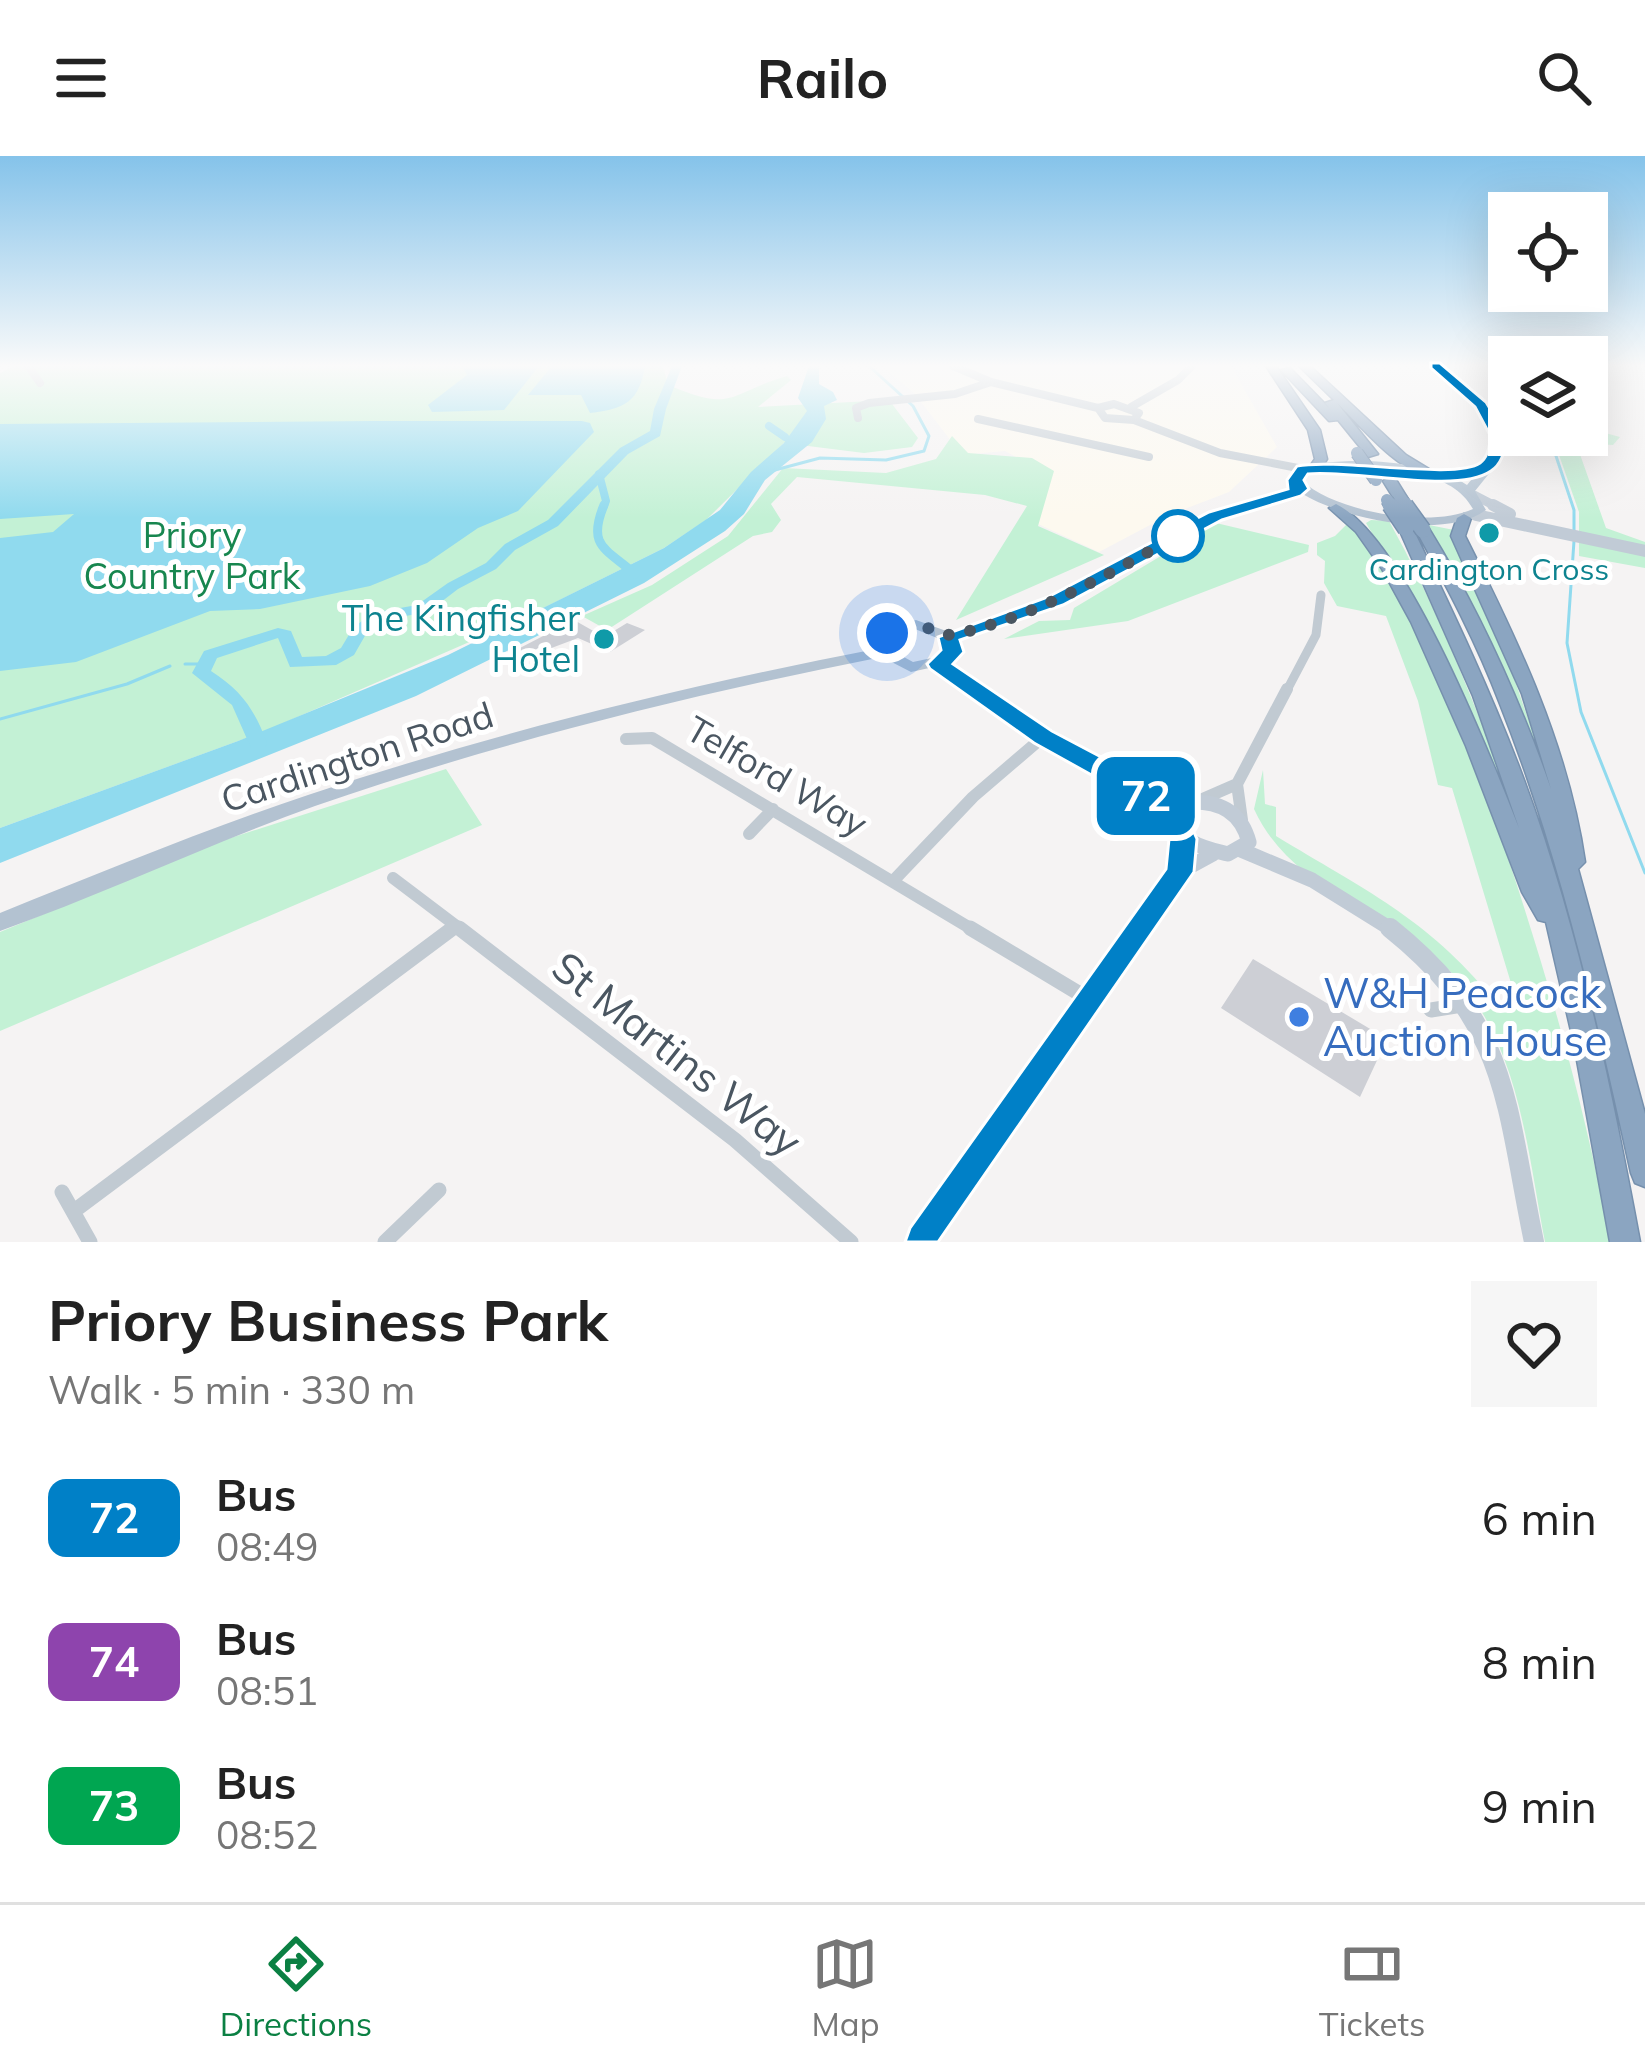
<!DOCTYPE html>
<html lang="en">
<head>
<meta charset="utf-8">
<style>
  :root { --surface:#fff; --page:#f6f6f6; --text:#222; --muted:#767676; --line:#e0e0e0; --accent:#0b8043 }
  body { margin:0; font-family:Mulish,sans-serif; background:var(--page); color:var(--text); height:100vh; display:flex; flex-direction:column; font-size:45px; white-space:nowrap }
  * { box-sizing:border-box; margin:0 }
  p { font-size:39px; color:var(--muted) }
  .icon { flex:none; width:66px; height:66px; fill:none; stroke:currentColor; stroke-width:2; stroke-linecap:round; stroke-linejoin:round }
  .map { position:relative; height:1086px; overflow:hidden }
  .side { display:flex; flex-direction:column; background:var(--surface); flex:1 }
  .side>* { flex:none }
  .badge { padding:0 24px; border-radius:18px; font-size:42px; line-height:78px }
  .tools { position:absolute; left:1488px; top:36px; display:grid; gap:24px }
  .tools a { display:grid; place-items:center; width:120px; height:120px; border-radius:0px; background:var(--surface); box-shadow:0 12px 48px #0002; font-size:60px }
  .you { position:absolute; width:60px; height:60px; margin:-30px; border:9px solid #fff; border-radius:50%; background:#1a73e8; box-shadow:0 0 0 18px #1a73e833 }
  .map>.badge { position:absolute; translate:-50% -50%; box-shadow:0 0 0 6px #fff }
  .round { display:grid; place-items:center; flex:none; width:126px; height:126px; border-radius:0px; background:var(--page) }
  .summary { display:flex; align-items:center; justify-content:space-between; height:204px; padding:0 48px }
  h1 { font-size:57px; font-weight:700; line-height:90px }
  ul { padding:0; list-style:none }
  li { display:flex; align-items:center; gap:36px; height:144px; padding:0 48px }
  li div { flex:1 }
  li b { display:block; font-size:45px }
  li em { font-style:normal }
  li .badge { min-width:132px; font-weight:700; text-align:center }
  header { display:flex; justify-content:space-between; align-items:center; height:156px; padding:0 48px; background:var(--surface); font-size:54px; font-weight:700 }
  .tab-bar { display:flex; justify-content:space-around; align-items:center; height:168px; border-top:3px solid var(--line); background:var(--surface); font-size:33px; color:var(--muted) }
  .tab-bar a { display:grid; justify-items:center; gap:6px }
  .tab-bar .current { color:var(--accent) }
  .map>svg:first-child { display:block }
  .commercial { fill:#fdf9ef }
  .green { fill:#c3f1d5 }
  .water { fill:#90daee }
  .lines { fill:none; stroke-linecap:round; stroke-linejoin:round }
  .stream { stroke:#90daee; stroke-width:3 }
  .canal-far1 { stroke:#90daee; stroke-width:8 }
  .canal { stroke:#90daee; stroke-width:9 }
  .river { fill:#90daee; fill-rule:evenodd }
  .building { fill:#cdcfd5 }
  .highway-casing { stroke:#7690ad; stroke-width:3 }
  .street-far3 { stroke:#c1cad2; stroke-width:8 }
  .street-far2 { stroke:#c1cad2; stroke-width:9 }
  .street-far1 { stroke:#c1cad2; stroke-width:12 }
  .street { stroke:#c1cad2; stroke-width:15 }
  .secondary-far3 { stroke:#c1cbd6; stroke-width:9 }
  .secondary-far2 { stroke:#c1cbd6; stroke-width:12 }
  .secondary-far1 { stroke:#c1cbd6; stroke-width:15 }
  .secondary { stroke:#c1cbd6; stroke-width:20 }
  .primary { fill:#b3c2d1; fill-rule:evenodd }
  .highway { fill:#8ba5c1; fill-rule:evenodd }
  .highway-bridge-far1-casing { stroke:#7690ad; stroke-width:14; stroke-linecap:butt }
  .highway-bridge-casing { stroke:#7690ad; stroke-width:18; stroke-linecap:butt }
  .highway-bridge-far1 { stroke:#8ba5c1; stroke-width:12 }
  .highway-bridge { stroke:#8ba5c1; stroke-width:15 }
  .line { fill:#0080c7; stroke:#fff; stroke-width:3 }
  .walk { stroke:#4a5661; stroke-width:12; stroke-dasharray:0 21.6 }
  .culture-dot { fill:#0f9aa8; stroke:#fff; stroke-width:4.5 }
  .stop-dot { fill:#fff; stroke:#0080c7; stroke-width:6 }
  .shop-dot { fill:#3f7fe0; stroke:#fff; stroke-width:4.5 }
  .labels { text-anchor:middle; stroke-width:10; stroke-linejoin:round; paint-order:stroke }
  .far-culture-label { font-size:30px; fill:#0d838f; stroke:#fff }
  .park-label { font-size:36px; fill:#17864f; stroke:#fff }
  .culture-label { font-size:36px; fill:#0d838f; stroke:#fff; text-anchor:end }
  .street-label { font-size:36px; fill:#4a5661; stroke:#fff }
  .near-shop-label { font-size:42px; fill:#366cbe; stroke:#fff; text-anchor:start }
  .near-street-label { font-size:42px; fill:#4a5661; stroke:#fff }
</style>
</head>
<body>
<header><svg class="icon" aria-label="menu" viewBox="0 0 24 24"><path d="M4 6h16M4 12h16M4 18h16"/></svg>Railo<svg class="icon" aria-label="search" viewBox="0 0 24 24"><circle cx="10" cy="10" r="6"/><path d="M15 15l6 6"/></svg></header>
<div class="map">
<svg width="1645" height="1086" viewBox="0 0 1645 1086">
  <rect width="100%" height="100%" fill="#f5f3f3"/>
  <!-- commercial -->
  <path class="commercial" d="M882,210h349l46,81 -48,45 -60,23 -70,37 -61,-28 12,-49 -45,-24 -43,4 -48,-62z"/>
  <!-- green -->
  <path class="green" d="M14,210h649l5,19c67,28 58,9 119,-9l4,4 -33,27 131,-7 29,38 -6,9 -48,6 -80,-10 -78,77 -42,28 -151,75 -250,109 -263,96v-455z
    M1587,272l33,9 -7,8 -37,-2 30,85 39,14v26l-66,-12v-44l-27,-77h35z
    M952,280l16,17 64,5 22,13 -16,55 66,29 -148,65 71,-114 -42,-11 -188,-18 -26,27 10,16 -9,12 -19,4 -146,94 -25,-14 70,-31 76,-49 55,-68 103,5 50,-14z
    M1371,364l18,1c54,97 91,199 131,301l-6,-1 -96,-211 -52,-87z
    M1350,365c77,102 122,229 162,349 40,122 75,245 98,372h-65c-19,-97 -27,-219 -111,-285 -63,-50 -146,-73 -180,-148l9,-39 2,34 11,3v29c87,53 151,82 217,163l24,4 -65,-215 -14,-3 -20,-84 -32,-85 -49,-10 -13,-23 1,-22 -8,-6v-12l18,-7z
    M1216,367l93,22 -1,7 -180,69 -124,18 35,-18 31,-1 4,-12z
    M1424,368l30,6 40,90 52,151 -7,-1z
    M446,613l36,56 -482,206v-99l218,-90z"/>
  <!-- water -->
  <path class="water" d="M468,210h71l-35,44 -72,2 -4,-7 39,-30 -4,-7z
    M552,210h93c-6,36 -20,43 -55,47l-9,-18h-53z
    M809,210h10v18l14,8 4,8 -13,6 2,13 -14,23 -47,38 -21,34 -19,17 -81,52 -228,113 -416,167v-35l238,-87 210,-86 216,-107 56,-38 31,-38 33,-29 23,-32 -9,-13z
    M373,265h209l8,2 4,9 -76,79 -40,17 -51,35 -57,23 -110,23 -50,2 -134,51 -76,9v-133l53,-6 21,-18 -74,5v-95z"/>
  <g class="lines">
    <!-- stream -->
    <path class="stream" d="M1549,279l25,75v21
      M775,314l45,-12 66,2 38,-9 5,-15 -16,-30 -44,-40
      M1574,385l-7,102 14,69 64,161
      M185,508h21
      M0,563l127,-35 43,-18"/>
    <!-- canal-far1 -->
    <path class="canal-far1" d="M769,270l16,11
      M599,318l7,27 -3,7"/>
    <!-- canal -->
    <path class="canal" d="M604,349c-17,41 1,43 31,69"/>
    <!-- river -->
    <path class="river" d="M672,210h10l-16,43 -6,27 -32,18 -70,72 -43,24 -19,19 -38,20 -30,23 -45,8 -17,14 -12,21 -18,10 -46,2 -12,-29 -61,20 -6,13c30,19 44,39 56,72l-2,5h-14l-19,-43 -40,-32 12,-22 74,-23 13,3 11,26 24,-1 15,-8 12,-20 19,-15 45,-8 31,-22 38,-20 19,-19 43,-24 72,-72 30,-17 4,-22z"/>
  </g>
  <!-- building -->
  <path class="building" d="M574,464l30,17 23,-14 18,7 -35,22 -32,-14 -53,20 -7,-3v-6z
    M1253,803l134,80 -27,58 -139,-89z"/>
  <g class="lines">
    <!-- highway casing -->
    <g class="highway-casing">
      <path id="highway" d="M1266,210h10l44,64 7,29 -6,10 -11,-3 5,-7 -7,-29z
        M1299,210h11l96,89 23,14v6c-29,-1 -71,-52 -92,-72l41,51 -10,3 -30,-37 -9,1 -48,-51 9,-2 40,41 -5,-6 9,-3z
        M1390,321l5,1 13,21 -2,3 -5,1 -5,-1 -13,-21z
        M1336,348c69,34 153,249 183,324l-46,-132 -74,-167 2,-3 5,-1 7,4c40,83 79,165 111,251 55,150 87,306 116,462h-30l-36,-198 -28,-122 -8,-2 -16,-28 -56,-146 -55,-124 -29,-53 -26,-37 -27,-24z
        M1464,358l7,4 -6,18c53,105 103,209 120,326l-7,7 67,245v73l-10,-4 -4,-10c-35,-159 -71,-318 -131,-469 -23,-61 -53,-117 -84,-174l2,-3h10c51,83 91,171 123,262l-29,-95 -71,-158 6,-18z"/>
    </g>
    <!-- street-far3 -->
    <path class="street-far3" d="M28,210l12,17
      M953,210l38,16 107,26
      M1114,248l25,9 -5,7 -29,-2 -7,-10z
      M1131,251l47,-27 14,-14
      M858,262l-2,-10 13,-5 86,-9 36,-12
      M978,263l171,38
      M1134,264l86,33 83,16"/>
    <!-- street-far2 -->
    <path class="street-far2" d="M1286,536l30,-57 5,-40"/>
    <!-- street-far1 -->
    <path class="street-far1" d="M626,583l26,-1 323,193
      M1198,645l39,-17
      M1242,664l-5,-36 50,-95
      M749,678l24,-25
      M393,722l70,53
      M895,723l78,-82 70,-60
      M449,775l7,-5"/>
    <!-- street -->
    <path class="street" d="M459,772l276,212 116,102
      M970,772l120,72
      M1431,854l31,-5
      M62,1036l28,50
      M74,1055l379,-283
      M385,1086l54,-52"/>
    <!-- secondary-far3 -->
    <path class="secondary-far3" d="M1474,339l25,13"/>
    <!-- secondary-far2 -->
    <path class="secondary-far2" d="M1493,349l17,9
      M1476,359l169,36
      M939,508l40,28"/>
    <!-- secondary-far1 -->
    <path class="secondary-far1" d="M975,533c65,46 136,80 199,128
      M1137,630l53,16
      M1190,646c30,-1 51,10 59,40l-21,12c-27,-7 -44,-9 -54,-37z
      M1241,694l71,30 82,51
      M1180,716l33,-18
      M1139,775l41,-59 3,-33"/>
    <!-- secondary -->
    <path class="secondary" d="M1390,772c120,96 115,175 144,314
      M924,1086l217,-314"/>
    <!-- primary -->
    <path class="primary" d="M1430,210h10l45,37 20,34 -5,23 -25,31 11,19c-43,31 -143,9 -185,-17l-81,26 -159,85 -104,35 3,13 -8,11 -41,9 -29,-15c-192,38 -382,85 -567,149 -106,38 -209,87 -315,125v-18c102,-41 204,-83 308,-118 186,-62 376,-109 568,-146l-2,-7 8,-12 34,-10 33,12 102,-34 161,-85 83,-26 -6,-7 10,-13c44,-11 131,-8 168,18l21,-26 5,-22 -16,-30zM1357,313c39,2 95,1 116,40 -43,20 -138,3 -172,-29l6,-8zM915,473l27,11 2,12 -3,4 -28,6 -22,-12 -1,-8 3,-6z"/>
    <!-- highway -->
    <use href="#highway" class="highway"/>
    <!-- highway-bridge-far1 casing -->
    <g class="highway-bridge-far1-casing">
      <path id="highway-bridge-far1" d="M1357,297l19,27
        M1401,343l7,9
        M1387,344l5,8"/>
    </g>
    <!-- highway-bridge casing -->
    <g class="highway-bridge-casing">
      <path id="highway-bridge" d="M1390,349l16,24
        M1405,349l18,25"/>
    </g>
    <!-- highway-bridge-far1 -->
    <use href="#highway-bridge-far1" class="highway-bridge-far1"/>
    <!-- highway-bridge -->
    <use href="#highway-bridge" class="highway-bridge"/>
  </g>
  <!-- sky -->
  <linearGradient id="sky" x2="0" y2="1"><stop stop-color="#85c3ea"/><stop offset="0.58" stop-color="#fafafa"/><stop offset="1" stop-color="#fafafa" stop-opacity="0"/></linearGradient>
  <rect width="1645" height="362" fill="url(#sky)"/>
  <!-- line -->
  <path class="line" d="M1431,207h9l46,39 21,35c-3,14 -4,26 -16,34 -35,24 -137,-2 -183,3l-4,6 5,9 -8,7 -79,24 -159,85 -103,35 4,12 -11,12 99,67 89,47 43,32 13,29 -3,33 -256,370h-33l5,-14 256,-359 3,-30 -6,-16 -41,-31 -88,-49 -104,-74 -3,-5 14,-14 -3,-13 110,-40 161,-85 79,-23 -1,-9 10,-14c42,-8 159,14 183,-3 8,-6 9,-16 11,-26l-16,-30 -44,-39z"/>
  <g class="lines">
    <!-- walk -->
    <path class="walk" d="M887,477c37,-21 47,7 70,1 83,-19 157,-63 231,-104l-10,6"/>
  </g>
  <!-- markers -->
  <g class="culture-dot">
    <circle cx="1489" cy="377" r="12"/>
    <circle cx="604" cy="483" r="12"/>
  </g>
  <circle class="stop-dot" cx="1178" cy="380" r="24"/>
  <circle class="shop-dot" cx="1299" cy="861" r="12"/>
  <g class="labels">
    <!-- far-culture labels -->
    <g class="far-culture-label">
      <text x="1489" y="424">Cardington Cross</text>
    </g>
    <!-- park labels -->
    <g class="park-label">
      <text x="192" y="392">Priory<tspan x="192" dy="41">Country Park</tspan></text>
    </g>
    <!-- culture labels -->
    <g class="culture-label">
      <text x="580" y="475">The Kingfisher<tspan x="580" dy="41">Hotel</tspan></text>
    </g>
    <!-- street labels -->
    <g class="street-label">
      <text transform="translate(357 601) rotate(-18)" y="13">Cardington Road</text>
      <text transform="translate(777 620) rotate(30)" y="13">Telford Way</text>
    </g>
    <!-- near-shop labels -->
    <g class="near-shop-label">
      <text x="1323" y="852">W&amp;H Peacock<tspan x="1323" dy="48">Auction House</tspan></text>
    </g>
    <!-- near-street labels -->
    <g class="near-street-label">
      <text transform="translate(677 898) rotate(38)" y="15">St Martins Way</text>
    </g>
  </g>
</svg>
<div class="tools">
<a><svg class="icon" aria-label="locate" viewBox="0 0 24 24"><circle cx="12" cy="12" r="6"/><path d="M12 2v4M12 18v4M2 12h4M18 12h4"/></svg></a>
<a><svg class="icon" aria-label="layers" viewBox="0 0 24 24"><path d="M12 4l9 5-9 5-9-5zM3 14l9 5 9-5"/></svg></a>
</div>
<div class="you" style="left:887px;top:477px"></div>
<b class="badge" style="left:1146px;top:640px;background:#0080c7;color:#fff">72</b>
</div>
<section class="side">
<div class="summary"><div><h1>Priory Business Park</h1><p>Walk · 5 min · 330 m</p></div><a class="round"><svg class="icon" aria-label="heart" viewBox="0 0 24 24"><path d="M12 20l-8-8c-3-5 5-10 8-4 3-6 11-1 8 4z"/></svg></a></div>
<ul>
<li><span class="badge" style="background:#0080c7;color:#fff">72</span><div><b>Bus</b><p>08:49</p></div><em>6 min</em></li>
<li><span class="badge" style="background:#8e44ad;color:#fff">74</span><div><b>Bus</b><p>08:51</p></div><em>8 min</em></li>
<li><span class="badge" style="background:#00a651;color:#fff">73</span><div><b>Bus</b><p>08:52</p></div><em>9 min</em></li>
</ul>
</section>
<nav class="tab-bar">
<a class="current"><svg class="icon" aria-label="directions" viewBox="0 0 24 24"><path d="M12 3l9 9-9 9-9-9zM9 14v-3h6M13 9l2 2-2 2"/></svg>Directions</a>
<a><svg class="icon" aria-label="map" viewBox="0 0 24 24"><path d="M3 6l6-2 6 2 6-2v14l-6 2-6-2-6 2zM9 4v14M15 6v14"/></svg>Map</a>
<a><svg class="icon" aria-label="tickets" viewBox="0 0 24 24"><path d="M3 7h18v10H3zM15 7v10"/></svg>Tickets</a>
</nav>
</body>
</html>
